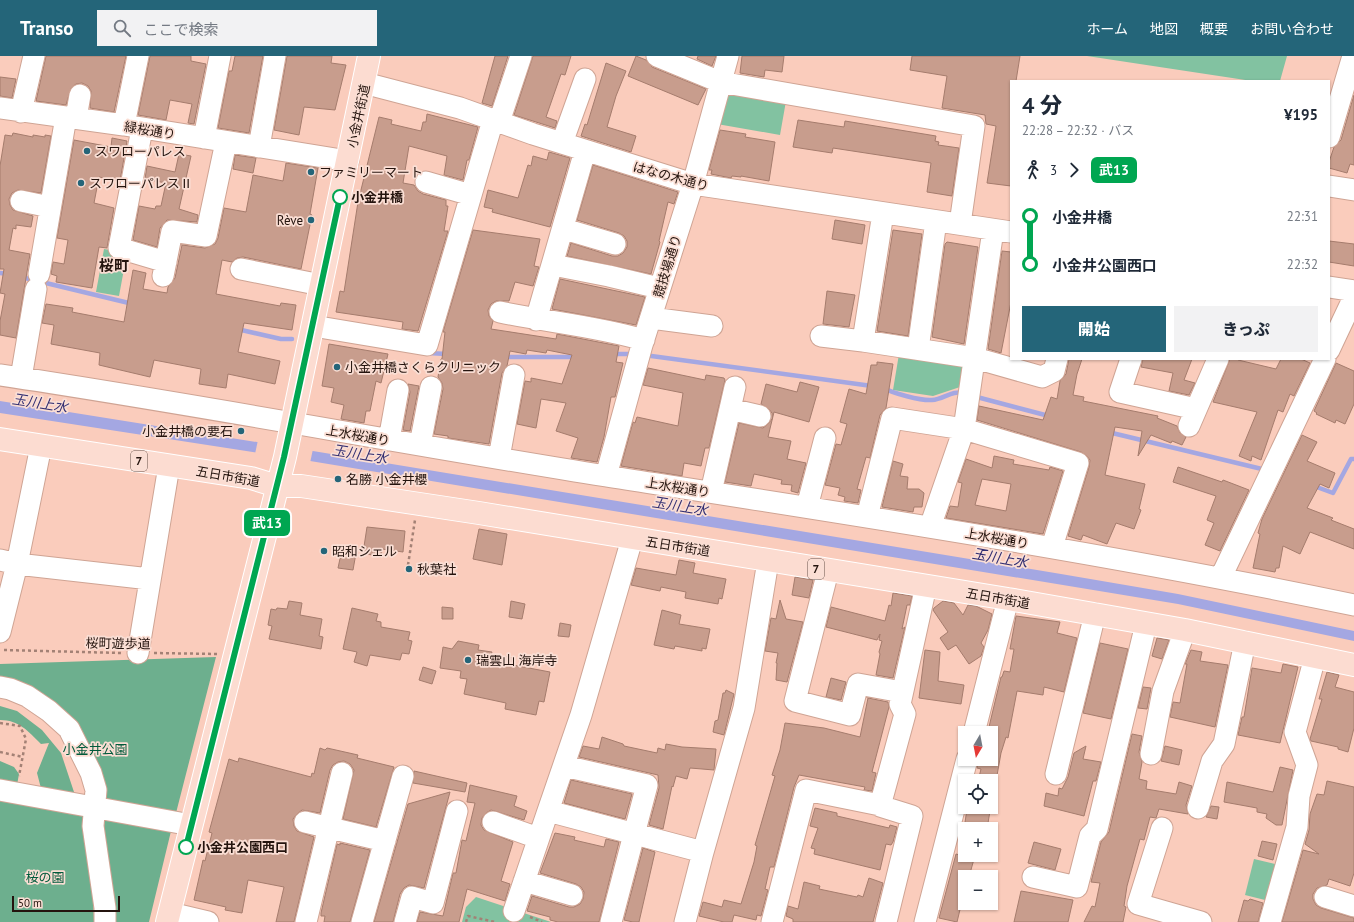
<!DOCTYPE html>
<html lang="ja">
<head>
<meta charset="utf-8">
<style>
  :root { --surface:#fff; --page:#f2f2f3; --text:#1f2937; --muted:#747a83; --accent:#246579 }
  body { margin:0; font-family:"PT Sans","Noto Sans JP",sans-serif; background:var(--page); color:var(--text); height:100vh; display:flex; flex-direction:column; font-size:15px; white-space:nowrap }
  * { box-sizing:border-box; margin:0 }
  p { font-size:13px; color:var(--muted) }
  .icon { flex:none; width:22px; height:22px; fill:none; stroke:currentColor; stroke-width:2; stroke-linecap:round; stroke-linejoin:round }
  .map { position:relative; flex:1; overflow:hidden }
  .drawer { position:absolute; left:1010px; top:24px; width:320px; height:280px; display:flex; flex-direction:column; background:var(--surface); border-radius:0px; box-shadow:0 1px 3px #0004 }
  .drawer>* { flex:none }
  .badge { padding:0 8px; border-radius:6px; font-size:14px; line-height:26px }
  .needle { width:26px; rotate:190deg }
  .buttons { position:absolute; left:958px; top:670px; display:grid; gap:8px }
  .buttons a { display:grid; place-items:center; width:40px; height:40px; border-radius:0px; background:var(--surface); box-shadow:0 1px 3px #0004; font-size:20px }
  .scale { position:absolute; left:12px; bottom:10px; width:108px; box-sizing:border-box; padding-left:4px; border:2px solid #24140e; border-top:0; font-size:11px; line-height:14px; white-space:nowrap; color:#24140e; -webkit-text-stroke:3px #faded4; paint-order:stroke }
  .map>.badge { position:absolute; translate:-50% -50%; box-shadow:0 0 0 2px #fff }
  .legs { display:flex; align-items:center; gap:6px; height:44px; padding:0 12px; font-size:13px }
  .legs p { margin-inline-start:auto }
  .summary { display:flex; align-items:center; justify-content:space-between; height:68px; padding:0 12px }
  h1 { font-size:22px; font-weight:800; line-height:30px }
  .action { display:flex; gap:8px; margin-top:auto; padding:8px 12px }
  .action a { flex:1; height:46px; border-radius:0px; background:var(--accent); color:#fff; font-size:16px; font-weight:800; line-height:46px; text-align:center }
  .action a+a { background:var(--page); color:var(--text) }
  ul { padding:0 12px; list-style:none }
  li { display:flex; align-items:center; gap:14px; height:48px; font-size:15px }
  li i { display:grid; place-items:center; width:6px; height:100%; margin:0 5px; background:currentColor }
  li i::after { content:''; width:10px; height:10px; margin:-5px; border:3px solid; border-radius:50%; background:var(--surface) }
  li p { margin-inline-start:auto }
  li:first-child i { background:linear-gradient(#0000 50%,currentColor 0) }
  li:last-child i { background:linear-gradient(currentColor 50%,#0000 0) }
  header { display:flex; align-items:center; gap:24px; box-sizing:border-box; height:56px; padding:0 20px; background:var(--accent); color:#fff }
  header strong { font-size:19px }
  nav { display:flex; gap:22px; margin-inline-start:auto; font-size:14px }
  .search { width:280px; height:36px; background:var(--page); display:flex; align-items:center; gap:10px; box-sizing:border-box; padding:0 14px; border-radius:0px; color:var(--muted); font-size:15px }
  .map>svg:first-child { display:block }
  .green { fill:#82c2a1 }
  .forest { fill:#6daf8e }
  .water { fill:#a4a7e2 }
  .pier { fill:#faccbc }
  .lines { fill:none; stroke-linecap:round; stroke-linejoin:round }
  .stream { stroke:#a4a7e2; stroke-width:4.5 }
  .building { fill:#c89d8d; stroke:#a57c6d; fill-rule:evenodd }
  .minor-casing { stroke:#cfa494; stroke-width:23 }
  .major-casing { stroke:#fff; stroke-width:24 }
  .path { stroke:#a38175; stroke-width:2.5; stroke-dasharray:3 3; stroke-linecap:butt }
  .minor { stroke:#fff; stroke-width:21 }
  .major { stroke:#fcdcd1; stroke-width:22 }
  .line-1-casing { stroke:#fff; stroke-width:9 }
  .line-1 { stroke:#00a651; stroke-width:6 }
  .poi-dot { fill:#246579; stroke:#faded4; stroke-width:1.5 }
  .stop-1-dot { fill:#fff; stroke:#00a651; stroke-width:2 }
  .labels { text-anchor:middle; stroke-width:3.5; stroke-linejoin:round; paint-order:stroke }
  .shield { fill:#faded4; stroke:#645149; stroke-width:1 }
  .shield-label { font-size:12px; font-weight:bold; fill:#24140e }
  .street-label { font-size:13px; fill:#24140e; stroke:#faded4 }
  .poi-label { font-size:13px; fill:#24140e; stroke:#faded4; text-anchor:start }
  .stop-label { font-size:13px; font-weight:bold; fill:#24140e; stroke:#faded4; text-anchor:start }
  .park-label { font-size:13px; fill:#015a3b; stroke:#faded4 }
  .water-label { font-size:14px; font-style:italic; fill:#312d71; stroke:#faded4 }
  .quarter-label { font-size:15px; font-weight:bold; fill:#24140e; stroke:#faded4 }
</style>
</head>
<body>
<header>
<strong>Transo</strong>
<div class="search"><svg class="icon" aria-label="search" viewBox="0 0 24 24"><circle cx="10" cy="10" r="6"/><path d="M15 15l6 6"/></svg>ここで検索</div>
<nav><a>ホーム</a><a>地図</a><a>概要</a><a>お問い合わせ</a></nav>
</header>
<div class="map">
<svg width="1354" height="866" viewBox="0 0 1354 866">
  <rect width="100%" height="100%" fill="#faccbc"/>
  <!-- green -->
  <path class="green" d="M1087,0h200l-7,25h-28z
    M730,35l56,10 -6,34 -63,-11 6,-28z
    M104,193l23,4 -8,43 -23,-4z
    M899,298l62,9 3,5 -4,19 -27,9 -40,-6z
    M1254,803l25,6 -10,36 -24,-6z
    M476,841l75,25h-89l4,-15z"/>
  <!-- forest -->
  <path class="forest" d="M216,601l-40,156 -70,-11 -53,-82 -53,-26v-30z
    M0,650l17,5 25,19 19,23 19,57 -37,-14 -6,-23 12,-30 -8,1c-13,-13 -22,-24 -41,-24z
    M0,705l14,6 5,7 -2,11 -17,-3z
    M0,741l83,16 10,81 1,28h-94z
    M105,759l67,12 -23,95h-40l-7,-71z"/>
  <!-- water -->
  <path class="water" d="M0,345l319,51 742,122 117,20 176,37v10l-176,-37 -880,-145 -298,-46z"/>
  <!-- pier -->
  <path class="pier" d="M258,384l55,9 -3,14 -55,-9z"/>
  <g class="lines">
    <!-- stream -->
    <path class="stream" d="M0,217l8,1
      M21,221l112,27
      M237,273l44,10h11
      M428,297l19,1
      M612,298h23
      M644,299l228,31
      M504,301h73
      M884,332c8,5 37,13 48,12 12,-1 20,-10 32,-7
      M973,340l76,20
      M1108,376l158,38
      M1314,430l19,7 18,-34h3"/>
  </g>
  <!-- building -->
  <path class="building" d="M46,0h80l-12,56 -24,-4 1,-17 -3,-5 -6,-3 -6,1 -5,4 -5,17 -30,-4z
    M150,0h41v5l15,3 -12,60 -6,-1 4,-19 -22,-4 -4,20 -28,-5z
    M235,0h28l-14,77 -31,-5 11,-57h3z
    M287,0h45l-1,7 15,2 -11,45 -31,-3 -5,28 -25,-5z
    M495,0h13l-16,50 -10,-3z
    M533,0h38l-6,19 -4,-1 -15,43 11,4 -2,7 -41,-13z
    M636,0l10,4 6,7 54,22 -8,16 -70,-29z
    M698,0h18l-4,10 -15,-7z
    M742,0h42l-2,16 -17,-2 -1,7 -24,-4z
    M912,0h108l-4,25h-5v105l-24,-3 9,-57 -10,-2 -1,-9 -43,-7 5,-32 -37,-6z
    M606,7l20,8 -10,25 -9,31 29,9 -5,16 -50,-16 4,-12 2,1z
    M0,21l16,2 -4,19 -12,-2z
    M1354,39v70l-4,-1 -3,9 -18,-5v-6l5,-15 7,-7z
    M427,58l51,13 -9,33h-2l-4,20 -19,-5 3,-19 -38,-10 -6,37 11,2 4,6 5,3 23,6v6h2l-4,25h4l-30,100 -16,-2 1,-7 -67,-10 4,-21 4,1 14,-90 21,-85 13,3 -1,4 30,7 2,-9h3z
    M798,64l46,7 1,-6 91,15 -1,5 4,1 -1,3 21,3 -7,48 -25,-4 4,-29 -98,-15 -1,5 -39,-6z
    M720,74l26,4 -1,3 30,5 -6,39 -28,-5v1l-9,-1 -1,2 -20,-4 1,-4h-3z
    M13,77l20,4v-2l12,2v-2l6,1 -10,57 -23,-3 -6,3 -3,6 1,6 3,5 20,6 -2,11 -15,-2v4l-3,-1 -4,22 21,4 -14,84 -16,-3v-14l5,-27 -5,-1 4,-24h-4v-103l5,-31 7,1z
    M112,82l15,3 -7,40 -21,-4 -5,26 20,5 -7,40 -8,-1 -7,41 -36,-6 1,-6 -6,-2 2,-12 11,2 4,-24 -11,-2 17,-98 37,7z
    M549,96l21,6 -20,69 -58,-15 1,-3 -9,-2 4,-17 30,8 10,-33 3,1 2,-10 14,4z
    M179,98l12,2 -12,53 19,6 -1,7 -30,-2 -7,8 -3,19 -24,-7 6,-34 16,3 1,-3h5l5,-23 -21,-4 2,-13 28,6z
    M235,99l21,3 -3,15 -20,-4z
    M286,107l32,5 -8,46 2,1 -11,54 -58,-12 -6,1 -5,4 -10,-2 -6,34 64,12 1,-3 15,2 -4,25 -48,-7 -6,29 42,9 -5,23 -47,-10 -2,14 -27,-4 2,-15 -47,-9 -4,17 -51,-12 1,-12 -49,-9 3,-19 -12,-2 4,-19 27,4 -1,4 52,10 9,-52 13,3 -3,16 24,4 1,-6 7,-9 7,-33 23,3 10,-4 3,-6 6,-30 22,4 7,-37 30,6z
    M593,109l85,27 -4,12 -6,-2 -9,39 1,1 -9,32 -84,-18 4,-13 41,13h6l5,-3 4,-6v-6l-3,-5 -5,-3 -42,-13z
    M835,164l30,5 -3,19 -30,-5z
    M473,174l67,9 -6,27 5,1 -6,19 -18,-4 -6,19h-13l-5,3 -3,6 1,6 4,5 -2,8 65,10 1,-5 62,12 -3,16 7,1 -8,34h-4l-7,40 -7,25 -26,-4 7,-20 -22,-7 10,-28 -25,-4 -5,29 -19,-4 8,-43 6,1v-4l31,6 10,-29 -25,-5 -1,3 -19,-3 -1,4 -16,-3 -3,15 -5,7 -13,71 -41,-6v-2l-14,-2 9,-45 -1,-6 -4,-6 3,-18h1l3,-27h-2z
    M893,174l29,4 -14,102 -31,-5z
    M1329,185l25,3v22l-25,-4z
    M947,186l31,5 -14,97 -32,-7 13,-93z
    M1002,195l9,1v50l-10,51 -13,-4z
    M560,223l85,18 -9,28 -84,-16z
    M827,235l28,4 -6,32 -26,-3z
    M329,288l59,10 -7,29 -5,-2 -6,30h-4l-2,12 -23,-4 3,-14 -13,-3 3,-14 -12,-2z
    M1069,303h13l-5,15 -4,21 11,2 -1,4 75,15 -1,2 20,8 3,7 6,4 -4,8 -10,-4 -1,2 -20,-8 -13,21 4,-25 -27,-4 -10,48 40,9 -6,25 2,1 -7,19 -18,-6 -9,21 -24,-9 -2,5 -13,-4 21,-69 1,-7 -4,-5 -5,-3 -104,-32 2,-14 64,14 8,-23 6,2 3,-18 6,-7z
    M1143,303h49l-8,21 11,3 -6,12 -20,-4 4,-18 -32,-6z
    M1230,303h8v1l38,9 5,-10h20l9,4 -16,33 -4,-2 -7,18 -5,-2 -17,50 -9,-4 -1,5 -12,-5 18,-44 -44,-10z
    M877,306l16,2 -7,44 -6,7 -10,43 -4,-1 -9,32 4,1 -3,13 -14,-2 1,-4 -7,-2 2,-7 -15,-3 11,-41 5,1 6,-21 -7,-2 9,-33 17,5 5,-29h6z
    M1336,307l18,8v33l-9,20 -9,-4 -1,3 -19,-9 1,-1 -3,-2z
    M648,312l57,12 1,-5 18,3 1,2 -16,68h-4l-4,18 -17,-3 -2,13 -61,-10 12,-44 2,1 2,-6 41,9 5,-33 -40,-8z
    M800,326l19,5 -10,35 -35,-10 -6,25 23,4 -4,18 19,4 -8,30 -7,-2 1,-6 -11,-1 1,-4 -28,-6 -3,12 -26,-4 14,-59 24,5 5,-4 4,-5v-6l-4,-5 -7,-4 5,-20 31,8z
    M408,328l11,2 -9,45 -7,-1 7,-38z
    M1302,379l15,7 -10,19 28,12 -6,15 -9,-4 -13,24 26,10 -2,2 23,9v20l-44,-17 -10,22 -17,-8 -4,22h-3l-1,4 -22,-4 7,-34 -2,-1 4,-14z
    M994,400l20,4 -1,4 36,6 1,-3 13,4 -20,63 -97,-16 4,-12 8,1 4,-24 -4,-1 8,-23 26,9zM982,423l29,5 -5,27 -31,-6z
    M893,405l10,3 -3,12 8,1 -1,12h12l5,4 -2,14h-8l-1,5 -31,-5z
    M1178,411l44,15 1,-2 26,10 -29,61 -15,-6 9,-22 -7,-3 9,-24 -43,-14z
    M367,471l38,4 -2,21 -21,-3 -1,8 -18,-4z
    M479,473l28,5 -5,31 -29,-6z
    M346,495l10,2 -3,17 -15,-2 3,-14z
    M679,504l16,3 -2,10 33,6 -4,20 -3,-1 -1,6 -33,-6 1,-6 -25,-5 -1,4 -29,-6 5,-17 40,7z
    M795,521l18,3 -4,18 -17,-3z
    M893,537l19,3 -2,9h-3l-5,24 3,-2 -12,51 -17,-3 4,-21 -1,-2 3,-11 -3,-1 1,-6 -3,6 -51,-13 5,-20 54,14 4,-16 2,1z
    M780,544l6,19 17,3 -16,60 -11,-2 1,-17h-1l2,-10 -13,-2 6,-33 5,1z
    M289,545l13,2 -2,12 22,4 -3,17 4,1 -2,12 -52,-10 3,-13 -4,-1 3,-16 5,1 1,-2 10,1z
    M511,545l14,3 -3,15 -13,-2z
    M943,545l11,2 9,12 5,-10 8,1 16,8 -4,16 -7,13 3,4 -3,9 -12,8 -13,-19 -8,5 -8,-12 8,-6 -15,-22 1,-2z
    M442,551l11,1v11h-11z
    M352,552l26,6 -2,7 5,1v5l29,5 -2,8 4,1 -3,13 -7,-1 -2,7 -30,-5 -3,11 -13,-4 3,-10 -14,-3z
    M662,554l19,5 -2,9 31,5 -4,20 -4,-1v3l-27,-5 -1,3 -20,-4z
    M1016,560l44,6 -3,11 20,5 -13,54 -20,-5 -1,8 -26,-4 -9,47 -2,-1 -5,16 -5,28h-18l3,-12 -4,-1 2,-9h12v-27l-3,-1 13,-54h1l2,-6 6,1 4,-23h-4z
    M560,567l11,2 -2,12 -11,-1z
    M1157,582l12,2 -7,19 -10,-3z
    M458,585l21,4 -1,5 14,2 -1,3 23,3 -1,7 37,7 -6,30 -5,-1 -3,14 -31,-6 1,-6 -42,-9 3,-15 -7,-1 1,-7 -21,-3 3,-21 9,2z
    M1100,587l28,6 -17,70 -28,-6z
    M925,594l15,2 -2,29 26,4 -3,19 -42,-6z
    M1191,594l11,2 -2,9 28,4 -13,62 -45,-10 3,-15 7,1 7,-39h-2z
    M1283,608l15,3 -18,76 -42,-8 4,-18h2l8,-49 29,5z
    M423,611l13,4 -4,13 -13,-4z
    M1327,616l12,3 -4,12 19,5v36l-6,24 -10,-3v-2l-27,-6 -1,-2 12,-40h-3z
    M831,622l15,4 -5,18 -15,-3z
    M1143,631l8,1 -4,21 -9,-1z
    M726,634l8,4 -10,41 -11,-3 2,-11 3,-1 5,-27h2z
    M868,642l20,4 1,5 -17,65 4,1 -4,18 -8,-1 1,-3 -66,-12 -5,12 -20,80h-4l-5,22 3,1 -7,26 -4,-1 -1,5 -22,-5 -2,7h-8l-25,-6 4,-14 19,5 2,-7 17,4 13,-42 3,-16 -2,-1 20,-69 -3,-1 8,-25 5,-27 39,5 36,9z
    M1132,678l10,2 -3,16 3,10 -3,17 8,2 -1,8 30,5 3,-12 13,4 -6,19 2,9 -29,-5 -3,9 -6,-1 -6,23 -4,-1 -13,47 -3,20 2,1 -3,15h-39l8,-16 3,1 5,-24 -9,-1 10,-40 8,-10z
    M602,681l21,7 1,2 33,7 1,-5 7,2 1,-6 16,3 34,2 -2,21 -24,-2 -3,11 -11,-3 -3,11 -1,-1 -9,43 -14,-4 10,-37 -1,-13 -79,-18 4,-11 16,3z
    M1086,690l-3,13 18,3 -5,19h-3l-9,35 -40,-10 2,-13 12,3 1,-8 3,1 6,-12 6,-24z
    M1165,690l17,4 -3,15 -18,-4z
    M320,692l5,2 2,-2 31,7 -1,3 37,9 -18,60 -33,-8 11,-49 -4,-6 -6,-3 -6,1 -5,3 -3,5 -10,43 -18,-3 -5,4 -4,5 1,7 3,5 17,6 -20,85h-18l8,-35 -36,-7 -6,33 -17,-3 1,-3 -32,-7 9,-40 2,1 7,-28 -3,-1 20,-73 9,3 1,-4 72,19 1,-4 2,1z
    M1280,711l13,3 -11,55h-6l-10,-7 1,-4 -10,-2v-4l-33,-6 3,-20 46,10z
    M414,715l53,12 -2,9 -52,-9z
    M571,724l61,14 -7,25 -61,-16z
    M1327,725l27,6v86l-4,13 -21,-7 -2,6 -10,3 -4,6v5l3,6 5,3 33,10v4h-72l21,-72 16,4 -14,-10 4,-14 1,-16 7,-20 7,1z
    M470,729l47,11 -3,10 13,5 -3,9 -33,-10 -5,3 -4,5 -1,7 3,5 29,12 -12,39 9,3 -5,17 -38,-12 -8,33h-42l3,-10 23,4 10,-43h3l6,-33 4,1 9,-38 -8,-1z
    M450,736l-26,96 -15,-3 -5,3 -4,6 -7,28h-19l34,-118z
    M1211,750l8,1 -2,12 -11,-2z
    M815,752l22,5v3l22,5 30,7 1,-3 7,2 -4,15 -2,3 -5,-1 -6,26 -66,-16 1,-5 -4,-1 7,-20 -8,-2z
    M975,752l15,3 -3,18h-23l3,-20 5,1z
    M555,777l20,4 -1,3 30,7 2,-8 13,3 -20,80h-41l-8,-2v-3l-23,-6 5,-15 37,11h5l6,-3 3,-5 1,-7 -3,-5 -5,-3 -36,-11z
    M1262,785l15,3 -4,16 -15,-4z
    M1034,786l27,7 -6,21 -27,-7z
    M340,787l30,7 -20,72h-26l1,-6h-4v-3l16,-69 3,1z
    M643,792l12,4 -16,70h-6l-9,-2z
    M956,798l18,5 -5,18h-4v12l-8,33 -18,-4z
    M869,822l14,5 -10,39h-80v-3l-7,-3 2,-10 10,3 6,-27 16,4 -1,3 38,8 1,-2 5,2z
    M1021,835l52,9 -5,22h-54z
    M1250,843l13,4 -5,19h-20l6,-22 4,1z"/>
  <g class="lines">
    <!-- minor casing -->
    <g class="minor-casing">
      <path id="minor" d="M657,0l63,26 254,44 -14,98
        M364,27l96,25 73,26 160,50 318,48
        M0,52l124,17 224,36
        M21,56l13,-56
        M76,62l4,-23
        M499,66l22,-66
        M124,69l14,-69
        M142,73l-23,119 47,14
        M1329,81l24,-81
        M204,82l16,-82
        M562,87l23,-64
        M259,91l16,-91
        M426,126l45,13
        M1329,130l25,4
        M21,145l29,6
        M883,157l-20,128 112,17 67,19 12,-6 3,-12
        M564,173l51,15
        M553,209l56,11 50,12
        M241,213l80,16
        M39,218l27,-157
        M163,220l9,-45 34,5 20,-94
        M1329,231l25,4
        M500,256c48,10 97,14 144,28
        M651,262l61,8
        M536,264l49,-169
        M313,270l114,19 66,-225
        M821,280l42,5
        M918,293l18,-128
        M1329,294l25,-53
        M1131,303l-11,33 76,17
        M0,319c202,30 404,69 606,101 250,39 500,77 748,129
        M21,322l15,-89
        M730,353l30,7
        M1189,370l29,-67
        M389,384l9,-50
        M420,389l11,-58
        M499,402l15,-83
        M606,420l36,-131 51,-161 35,-128
        M711,436l24,-105
        M807,451l18,-69
        M867,461l25,-99 72,11 114,34 -26,84
        M930,471l34,-98 29,-199
        M632,483l-51,176 -33,96 155,41
        M0,504l17,4 133,15
        M828,515l-33,130 55,14 8,-31 44,8
        M1221,521l104,-218
        M0,576l17,-68 24,-118
        M138,597l31,-187
        M0,631l10,2 17,7 22,15 20,18 22,44 5,17 -3,36 12,82v14
        M974,677l34,-134
        M1151,698l12,-63 22,-61
        M564,710l83,19 -36,137
        M1056,718l39,-160
        M0,734l191,35
        M1198,752l14,-47 12,-17 21,-102
        M305,766l80,19
        M493,766l45,16
        M1162,772l-24,76 63,18
        M1033,821l44,10 13,-51 7,-7 49,-205
        M524,825l48,14
        M1325,841l29,9
        M514,855l34,-100
        M170,857l38,9
        M306,866l36,-149
        M362,866l41,-146
        M405,866l7,-25 21,6 24,-92
        M685,866l18,-70 41,-144 24,-147
        M772,866l34,-132 74,15
        M886,866l26,-106 -32,-10 25,-92 -5,-10 26,-118
        M925,866l42,-163
        M1270,866l27,-95 2,-31 8,-31 -12,-33 20,-75"/>
    </g>
    <!-- major casing -->
    <g class="major-casing">
      <path id="major" d="M0,383l251,39 26,8h24l178,27 529,86 177,31 169,35
        M167,866l118,-465 84,-401"/>
    </g>
    <!-- path -->
    <path class="path" d="M408,509l7,-45
      M4,594l117,3
      M154,597l63,1
      M0,667l20,3 6,13 -7,37
      M0,696l23,5
      M530,861l12,5
      M466,866l2,-6 27,6"/>
    <!-- minor -->
    <use href="#minor" class="minor"/>
    <!-- major -->
    <use href="#major" class="major"/>
  </g>
  <g class="lines">
    <!-- line-1 casing -->
    <g class="line-1-casing">
      <path id="line-1" d="M186,791l98,-390 56,-260"/>
    </g>
    <!-- line-1 -->
    <use href="#line-1" class="line-1"/>
  </g>
  <!-- markers -->
  <g class="poi-dot">
    <circle cx="87" cy="95" r="4"/>
    <circle cx="311" cy="116" r="4"/>
    <circle cx="81" cy="127" r="4"/>
    <circle cx="311" cy="164" r="4"/>
    <circle cx="337" cy="311" r="4"/>
    <circle cx="241" cy="375" r="4"/>
    <circle cx="338" cy="423" r="4"/>
    <circle cx="324" cy="495" r="4"/>
    <circle cx="409" cy="513" r="4"/>
    <circle cx="468" cy="604" r="4"/>
  </g>
  <g class="stop-1-dot">
    <circle cx="340" cy="141" r="7"/>
    <circle cx="186" cy="791" r="7"/>
  </g>
  <g class="labels">
    <!-- shield labels -->
    <g class="shield">
      <rect x="131" y="395" width="16" height="20" rx="3"/>
      <rect x="808" y="503" width="16" height="20" rx="3"/>
    </g>
    <g class="shield-label">
      <text x="139" y="409">7</text>
      <text x="816" y="517">7</text>
    </g>
    <!-- street labels -->
    <g class="street-label">
      <text transform="translate(358 60) rotate(-78)" y="5">小金井街道</text>
      <text transform="translate(150 74) rotate(9)" y="5">緑桜通り</text>
      <text transform="translate(671 120) rotate(15)" y="5">はなの木通り</text>
      <text transform="translate(667 210) rotate(-73)" y="5">競技場通り</text>
      <text transform="translate(358 379) rotate(10)" y="5">上水桜通り</text>
      <text transform="translate(228 420) rotate(10)" y="5">五日市街道</text>
      <text transform="translate(678 431) rotate(9)" y="5">上水桜通り</text>
      <text transform="translate(997 482) rotate(10)" y="5">上水桜通り</text>
      <text transform="translate(678 490) rotate(9)" y="5">五日市街道</text>
      <text transform="translate(998 542) rotate(10)" y="5">五日市街道</text>
      <text transform="translate(118 587) rotate(1)" y="5">桜町遊歩道</text>
    </g>
    <!-- poi labels -->
    <g class="poi-label">
      <text x="95" y="100">スワローパレス</text>
      <text x="319" y="121">ファミリーマート</text>
      <text x="89" y="132">スワローパレスⅡ</text>
      <text x="303" y="169" text-anchor="end">Rève</text>
      <text x="345" y="316">小金井橋さくらクリニック</text>
      <text x="233" y="380" text-anchor="end">小金井橋の要石</text>
      <text x="346" y="428">名勝 小金井櫻</text>
      <text x="332" y="500">昭和シェル</text>
      <text x="417" y="518">秋葉社</text>
      <text x="476" y="609">瑞雲山 海岸寺</text>
    </g>
    <!-- stop labels -->
    <g class="stop-label">
      <text x="351" y="146">小金井橋</text>
      <text x="197" y="796">小金井公園西口</text>
    </g>
    <!-- park labels -->
    <g class="park-label">
      <text x="95" y="698">小金井公園</text>
      <text x="45" y="826">桜の園</text>
    </g>
    <!-- water labels -->
    <g class="water-label">
      <text transform="translate(40 347) rotate(9)" y="5">玉川上水</text>
      <text transform="translate(360 398) rotate(9)" y="5">玉川上水</text>
      <text transform="translate(680 450) rotate(9)" y="5">玉川上水</text>
      <text transform="translate(1000 502) rotate(10)" y="5">玉川上水</text>
    </g>
    <!-- quarter labels -->
    <g class="quarter-label">
      <text x="114" y="215">桜町</text>
    </g>
  </g>
</svg>
<div class="buttons">
<a><svg class="needle" viewBox="-14 -14 28 28"><path d="M0-13l5 13h-10z" fill="#e53935"/><path d="M0 13l5-13h-10z" fill="#747a83"/></svg></a>
<a><svg class="icon" aria-label="locate" viewBox="0 0 24 24"><circle cx="12" cy="12" r="6"/><path d="M12 2v4M12 18v4M2 12h4M18 12h4"/></svg></a>
<a>+</a>
<a>−</a>
</div>
<div class="scale">50 m</div>
<b class="badge" style="left:267px;top:467px;background:#00a651;color:#fff">武13</b>
<section class="drawer">
<div class="summary"><div><h1>4 分</h1><p>22:28 – 22:32 · バス</p></div><b>¥195</b></div>
<div class="legs"><svg class="icon" aria-label="walk" viewBox="0 0 24 24"><circle cx="13" cy="4" r="2"/><path d="M13 8l-2 6 4 7M11 14l-3 7M7 12l3-4h3l4 4"/></svg>3<svg class="icon" aria-label="forward" viewBox="0 0 24 24"><path d="M9 5l7 7-7 7"/></svg><b class="badge" style="background:#00a651;color:#fff">武13</b></div>
<ul>
<li><i style="color:#00a651"></i><b>小金井橋</b><p>22:31</p></li>
<li><i style="color:#00a651"></i><b>小金井公園西口</b><p>22:32</p></li>
</ul>
<div class="action"><a>開始</a><a>きっぷ</a></div>
</section>
</div>
</body>
</html>
